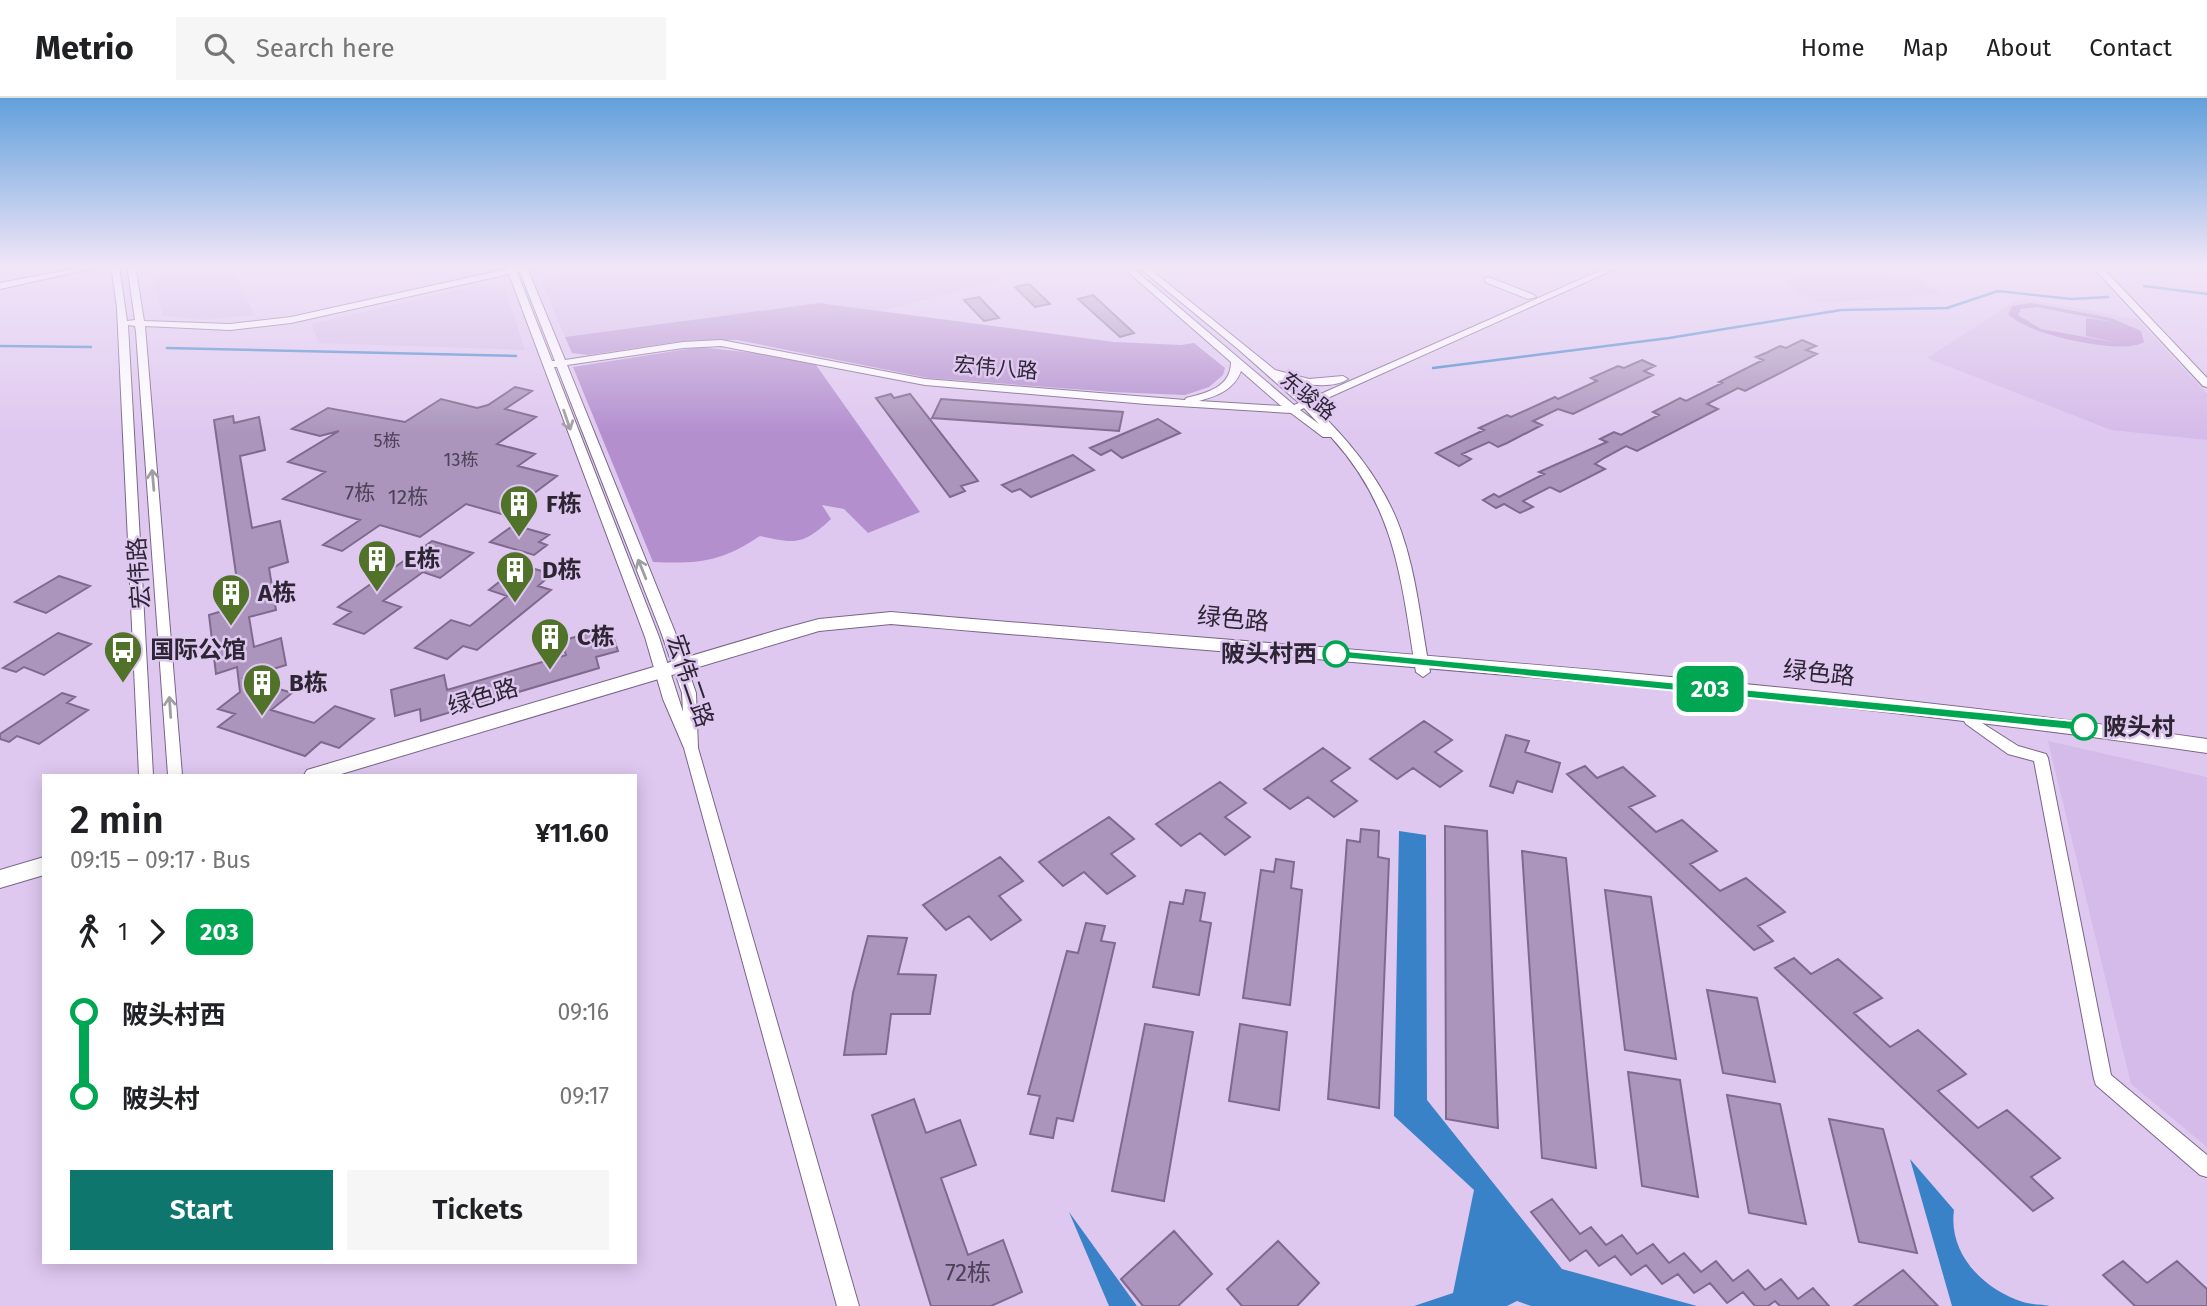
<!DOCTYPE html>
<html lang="en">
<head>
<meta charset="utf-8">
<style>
  :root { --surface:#fff; --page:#f6f6f6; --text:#202124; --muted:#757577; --line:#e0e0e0; --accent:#0f766e }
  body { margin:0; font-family:"Fira Sans","Noto Sans SC",sans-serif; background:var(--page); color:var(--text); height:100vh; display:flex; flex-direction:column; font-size:26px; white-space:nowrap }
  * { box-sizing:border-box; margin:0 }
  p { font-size:23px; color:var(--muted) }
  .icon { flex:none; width:38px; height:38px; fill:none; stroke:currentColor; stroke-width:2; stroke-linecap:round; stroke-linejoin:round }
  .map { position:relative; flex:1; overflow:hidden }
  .sheet { position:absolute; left:42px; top:676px; width:595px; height:490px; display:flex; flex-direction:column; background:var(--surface); border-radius:0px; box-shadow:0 4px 18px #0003 }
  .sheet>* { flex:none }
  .badge { padding:0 14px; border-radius:10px; font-size:24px; line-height:46px }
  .map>.badge { position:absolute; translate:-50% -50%; box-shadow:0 0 0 4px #fff }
  .legs { display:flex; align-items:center; gap:10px; height:77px; padding:0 28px; font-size:23px }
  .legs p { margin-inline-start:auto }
  .summary { display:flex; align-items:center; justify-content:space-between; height:119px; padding:0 28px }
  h1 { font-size:38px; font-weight:600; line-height:52px }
  .cta { display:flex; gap:14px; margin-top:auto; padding:14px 28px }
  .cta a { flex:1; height:80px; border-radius:0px; background:var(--accent); color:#fff; font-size:28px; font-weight:600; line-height:80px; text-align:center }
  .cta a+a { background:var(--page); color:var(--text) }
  ul { padding:0 28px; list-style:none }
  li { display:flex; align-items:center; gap:24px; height:84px; font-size:26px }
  li i { display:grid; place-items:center; width:10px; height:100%; margin:0 9px; background:currentColor }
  li i::after { content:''; width:18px; height:18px; margin:-9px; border:5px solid; border-radius:50%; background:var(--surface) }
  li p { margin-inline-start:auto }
  li:first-child i { background:linear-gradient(#0000 50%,currentColor 0) }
  li:last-child i { background:linear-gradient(currentColor 50%,#0000 0) }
  header { display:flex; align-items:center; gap:42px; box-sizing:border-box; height:98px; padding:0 35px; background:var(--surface); border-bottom:2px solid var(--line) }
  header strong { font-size:33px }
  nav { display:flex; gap:38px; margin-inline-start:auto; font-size:24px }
  .search { width:490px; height:63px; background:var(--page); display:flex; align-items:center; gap:18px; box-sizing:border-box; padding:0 24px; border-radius:0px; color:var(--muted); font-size:26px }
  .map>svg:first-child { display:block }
  .built { fill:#d5bbe9 }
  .green { fill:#b38fce; fill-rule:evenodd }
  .water { fill:#3a82c7 }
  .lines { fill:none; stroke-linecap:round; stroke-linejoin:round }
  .stream { stroke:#3a82c7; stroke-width:2.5 }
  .building { fill:#ab95bc; stroke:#7f6a8e; stroke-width:2 }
  .minor-casing { stroke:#796588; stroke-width:2 }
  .major-casing { stroke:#796588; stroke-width:2 }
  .minor { fill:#fff; fill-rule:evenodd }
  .major { fill:#fff; fill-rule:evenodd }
  .oneway { stroke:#a09da4 }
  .line-1 { fill:#00a651; stroke:#fff; stroke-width:2 }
  .stop-1-dot { fill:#fff; stroke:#00a651; stroke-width:3.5 }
  .labels { text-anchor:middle; stroke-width:5; stroke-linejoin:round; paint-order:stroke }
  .far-number-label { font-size:18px; fill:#4c4156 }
  .far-street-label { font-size:21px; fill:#2d2534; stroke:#dfc8f0 }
  .number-label { font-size:21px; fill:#4c4156 }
  .poi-label { font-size:24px; font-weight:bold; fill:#2d2534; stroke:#dfc8f0; text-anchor:start }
  .street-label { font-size:24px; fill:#2d2534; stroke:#dfc8f0 }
  .stop-label { font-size:24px; font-weight:bold; fill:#2d2534; stroke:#dfc8f0; text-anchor:end }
  .near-number-label { font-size:24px; fill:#4c4156 }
</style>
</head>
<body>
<header>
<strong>Metrio</strong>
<div class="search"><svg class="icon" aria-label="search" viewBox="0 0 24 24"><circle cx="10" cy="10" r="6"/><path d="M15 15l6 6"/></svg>Search here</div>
<nav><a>Home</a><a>Map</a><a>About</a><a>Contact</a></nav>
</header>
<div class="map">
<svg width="2207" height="1208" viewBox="0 0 2207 1208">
  <rect width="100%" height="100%" fill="#dfc8f0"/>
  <!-- built -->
  <path class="built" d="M149,167h83l22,50 -50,5 -41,-4z
    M575,167h481l-174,46 -63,-8 -254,34 -24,-56z
    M1817,167h43l58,13 23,16 -121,9 -36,-20z
    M475,188l30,3 20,61 -206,-7 -8,-19z
    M2020,200l117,21 70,75v46l-96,-10 -184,-72z
    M2048,643l159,36v370l-76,-63z"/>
  <!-- green -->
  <path class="green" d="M819,205l295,39 67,3 13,-2 31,25 -2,7 -14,12 -24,8 -73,-3 -184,-14 -191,-38 -54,1 -95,14 -16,-2 -7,-16z
    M2032,205l79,15 30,13 3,11c-20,14 -119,-8 -136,-28l4,-8zM2037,209l77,15 -28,-4v18l32,7 -77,-14 -23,-14 3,-6z
    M700,249l63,7 53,11 104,147 -52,21 -24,-24 -22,-4 9,14c-28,26 -34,25 -71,17 -39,26 -61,28 -107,26l-80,-195z"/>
  <!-- water -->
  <path class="water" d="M1399,733l27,4 1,265 135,169 135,37h-166l-14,-5 -10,5h-93l39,-13 21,-103 -80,-74z
    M1910,1061l44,51c-6,44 29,79 69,92 9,3 19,2 27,4h-98z
    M1069,1114l68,94h-28z"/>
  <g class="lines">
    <!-- stream -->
    <path class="stream" d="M2144,188l63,8
      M0,248l91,1
      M167,250l349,8
      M1433,270l236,-30 172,-28 106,-2 51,-17 73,8 37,-2"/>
  </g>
  <!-- building -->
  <path class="building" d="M1029,186l21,20 -15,3 -20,-20z
    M1093,197l41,38 -14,4 -42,-38z
    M979,199l20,21 -15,3 -20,-21z
    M1802,242l14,6 -10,4 11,4 -72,37 -7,-3 -31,16 11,5 -81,42 -11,-5 -22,12 -9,6 10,5 -45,23 -10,-5 -27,14 10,6 -13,6 -16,-9 -8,4 -13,-8 11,-6 5,3 45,-23 -5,-2 68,-30 -7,-3 14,-7 7,3 38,-20 -6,-3 27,-14 6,3 36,-18 -3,-1 44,-22 -7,-3 12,-5 12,-6 6,2z
    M1642,262l13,6 -11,5 9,4 -80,39 -15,-5 -25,12 9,4 -35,18 -9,4 -9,-5 -27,12 9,5 -12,7 -23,-13 48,-23 -5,-2 28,-13 4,2 44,-20 3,2 39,-18 -6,-3 27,-12 6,2z
    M515,289l17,4 -27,18 31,8 -39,27 38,10 -17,12 39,10 -52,39 -39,-11 -46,33 -40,-12 -38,26 -19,-6 37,-25 -77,-21 42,-27 -37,-10 51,-31 -19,5 -28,-7 36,-21 77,14 36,-23 36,9 11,-3z
    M891,296l3,4 16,-4 68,87 -17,5 4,5 -15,6 -74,-99z
    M941,301l182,13 -4,19 -187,-13z
    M233,318l1,7 25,-6 6,33 -25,6 12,72 28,-7 8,41 -19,6 7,42 -27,7 5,30 27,-9 5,27 -42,13 48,15 -21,17 43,13 21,-17 39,13 -35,29 -18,-6 -16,14 -87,-29 17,-13 -17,-5 22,-17 -3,-25 -21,7 -7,-59 20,-6 -1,-11 11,-3 -25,-175z
    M1158,321l22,14 -58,25 -11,-8 -10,5 -11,-7z
    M1073,357l21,15 -63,27 -11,-8 -8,3 -10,-7z
    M514,427l35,10 -10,7 8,3 -13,10 -44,-13z
    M432,443l41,12 -33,25 -17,-6 -40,29 18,6 -37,27 -30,-10 17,-12 -13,-5z
    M521,467l31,9 -14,12 13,4 -74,60 -14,-4 -16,13 -32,-11 36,-28 19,6 37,-30 -18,-6z
    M59,478l31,10 -44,27 -31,-11z
    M610,529l8,24 -22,6 3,11 -178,53 -1,-12 -25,7 -4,-26 53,-15 3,15 119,-35 -5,-14z
    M58,535l33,11 -47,31 -20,-8 -8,5 -13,-4z
    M62,595l13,4 -8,6 21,7 -49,34 -22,-8 -8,6 -9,-3v-5z
    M1424,623l28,19 -17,12 27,19 -22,16 -27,-19 -16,11 -27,-20z
    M1506,637l23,6 -4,11 35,11 -8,29 -35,-11 -4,12 -23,-7z
    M1323,650l27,20 -19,13 26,20 -23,16 -26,-20 -18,12 -26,-20z
    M1585,668l12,12 26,-11 32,29 -26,11 27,25 26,-12 35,31 -27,13 30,27 26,-13 39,34 -27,14 15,15 -19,9 -187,-176z
    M1220,684l26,21 -21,14 25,20 -25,18 -25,-22 -19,13 -25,-22z
    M1109,719l25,22 -23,15 24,22 -28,18 -23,-22 -21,14 -24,-24z
    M1445,728l42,5 11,297 -52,-9z
    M1361,731l18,2 -1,26 11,2 -10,249 -51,-9 19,-259 13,2z
    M1522,753l44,7 30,310 -54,-10z
    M1000,759l23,24 -24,15 22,24 -30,20 -22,-24 -23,14 -23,-25z
    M1276,761l18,3 -3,26 11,2 -12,115 -47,-7 18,-128 13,2z
    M1186,792l19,3 -5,28 11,2 -12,72 -46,-8 17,-85 13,2z
    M1605,792l46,7 25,162 -51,-9z
    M1086,825l19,3 -4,15 14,2 -42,178 -16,-3 -4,20 -23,-4 10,-38 -12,-2 39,-143 11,2z
    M868,838l39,2 -9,36 38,1 -6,39h-39l-5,40 -42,1 9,-62z
    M1794,860l17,16 27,-15 44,39 -28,15 36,34 28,-17 48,44 -28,17 40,37 29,-18 53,48 -29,19 22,21 -20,13 -258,-243z
    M1707,892l50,8 18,84 -52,-9z
    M1145,926l48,8 -29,169 -52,-10z
    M1240,926l47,8 -8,78 -50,-9z
    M1628,974l52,8 18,117 -56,-11z
    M1727,997l53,9 26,120 -57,-11z
    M914,1001l12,34 34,-13 16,45 -35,13 27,77 35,-15 19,52 -31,14h-60l-59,-191z
    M1829,1021l54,10 34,124 -58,-11z
    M1552,1101l28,35 11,-7 15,18 16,-10 15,19 16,-10 16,19 15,-10 17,19 15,-11 17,20 15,-11 17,20 16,-11 17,20 15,-11 16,18h-49l-5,-5 -7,5h-13l-12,-14 -16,11 -17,-20 -16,10 -16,-19 -16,10 -16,-19 -15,10 -16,-19 -16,10 -13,-16 -16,11 -39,-49z
    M1174,1133l38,43 -34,32h-35l-22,-27z
    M1278,1143l41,42 -22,23h-55l-15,-17z
    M2123,1163l24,22 30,-22 30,28v17h-72l-32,-31z
    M1903,1172l35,36h-84z"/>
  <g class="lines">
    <!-- minor casing -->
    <g class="minor-casing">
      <path id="minor" d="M93,167h15l-108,24v-6z
        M111,167h8l8,56 8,-1 -8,-55h8l9,56 86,3 61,-7 216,-48 -1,-4h8l1,3 3,-1v-2h25l-15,5 37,90 118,-18 38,-2 204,39 260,21 1,-2c21,-5 45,-11 45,-36l-111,-97h9l165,140 5,-2 -61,-54 -102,-84h9l130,105 34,9 34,-3 5,3c-17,11 -45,5 -64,0l23,21 306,-135h11l-312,140c37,35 72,77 89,126 16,45 20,94 29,141l-7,5 -7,-5c-15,-91 -19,-163 -85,-235h-8l-32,-24 -145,-9 -221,-19 -204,-39 -38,2 -116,17 108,267 21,61 2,55 161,558h-22l-153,-558 -21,-49 -18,-62 -136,-363 -218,49 -61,7 -85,-4 37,449h-14l-32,-443 -1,-6 -7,-1 25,450h-14l-22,-467zM517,174h3l35,89h-3zM554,269h3l104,265 21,61 1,19 -24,-75zM1241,273l39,34 2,1 -83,-5c18,-5 35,-11 42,-30zM1304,310l15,16 -19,-14z
        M2091,167h9l107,113v9l-4,-1z
        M1488,179l46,18 2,2 -8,2 -43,-17v-4z
        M1971,618l47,30 28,8 2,4 63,317 96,80v22l-7,-2 -104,-90 -2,-6 -60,-318 -26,-7 -42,-30 -2,-3 2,-3z"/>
    </g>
    <!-- major casing -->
    <g class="major-casing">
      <path id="major" d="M891,514c439,38 880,64 1316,127v14c-436,-64 -877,-91 -1316,-129l-72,7 -481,144h-34l3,-5 471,-140 41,-11z
        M44,759v18l-44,13v-18z"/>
    </g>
    <!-- minor -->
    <use href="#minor" class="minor"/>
    <!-- major -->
    <use href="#major" class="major"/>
  </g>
  <!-- one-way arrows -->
  <defs><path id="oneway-shaft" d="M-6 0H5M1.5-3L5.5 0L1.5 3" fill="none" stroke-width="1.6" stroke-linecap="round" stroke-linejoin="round" transform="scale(1.75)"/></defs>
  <g class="oneway">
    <use href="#oneway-shaft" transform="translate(567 322) rotate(71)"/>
    <use href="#oneway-shaft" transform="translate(153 382) rotate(-95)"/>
    <use href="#oneway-shaft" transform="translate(642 471) rotate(-112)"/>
    <use href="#oneway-shaft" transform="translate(170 609) rotate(-94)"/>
  </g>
  <!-- sky -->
  <linearGradient id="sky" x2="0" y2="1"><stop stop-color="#62a0db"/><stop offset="0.5" stop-color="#f1e6f8"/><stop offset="1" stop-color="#f1e6f8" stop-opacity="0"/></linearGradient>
  <rect width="2207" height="336" fill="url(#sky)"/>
  <!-- line-1 -->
  <path class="line-1" d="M1336,552l748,72 7,5 -7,4 -752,-74 -2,-3z"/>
  <!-- icons -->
  <defs>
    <g id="building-pin" transform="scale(2.0125)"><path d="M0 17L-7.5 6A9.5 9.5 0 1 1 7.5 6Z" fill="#507229" stroke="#dfc8f0"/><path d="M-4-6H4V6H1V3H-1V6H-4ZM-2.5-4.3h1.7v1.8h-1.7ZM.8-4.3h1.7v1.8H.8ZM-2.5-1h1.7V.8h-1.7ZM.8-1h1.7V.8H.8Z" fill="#fff"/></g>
    <g id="bus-pin" transform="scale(2.0125)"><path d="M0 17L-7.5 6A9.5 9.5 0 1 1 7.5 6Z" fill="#507229" stroke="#dfc8f0"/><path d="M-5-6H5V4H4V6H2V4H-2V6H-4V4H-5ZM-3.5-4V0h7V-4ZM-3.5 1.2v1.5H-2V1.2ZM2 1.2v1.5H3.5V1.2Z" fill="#fff"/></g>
  </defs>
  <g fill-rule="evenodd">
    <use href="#building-pin" x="519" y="406"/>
    <use href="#building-pin" x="377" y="461"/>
    <use href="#building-pin" x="515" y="472"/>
    <use href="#building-pin" x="231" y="495"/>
    <use href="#building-pin" x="550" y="539"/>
    <use href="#bus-pin" x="123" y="552"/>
    <use href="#building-pin" x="262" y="585"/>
  </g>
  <!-- markers -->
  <g class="stop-1-dot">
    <circle cx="1336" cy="556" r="12"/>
    <circle cx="2084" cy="629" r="12"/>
  </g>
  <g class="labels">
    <!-- far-number labels -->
    <g class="far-number-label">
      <text x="387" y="349">5栋</text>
      <text x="461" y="368">13栋</text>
    </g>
    <!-- far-street labels -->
    <g class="far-street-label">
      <text transform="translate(996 270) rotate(5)" y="7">宏伟八路</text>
      <text transform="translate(1308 298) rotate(38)" y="7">东骏路</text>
    </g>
    <!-- number labels -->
    <g class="number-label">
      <text x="360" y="402">7栋</text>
      <text x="408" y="406">12栋</text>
    </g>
    <!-- poi labels -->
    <g class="poi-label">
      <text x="546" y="414">F栋</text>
      <text x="404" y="469">E栋</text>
      <text x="542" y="480">D栋</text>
      <text x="258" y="503">A栋</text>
      <text x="577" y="547">C栋</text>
      <text x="150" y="560">国际公馆</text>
      <text x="289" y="593">B栋</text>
    </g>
    <!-- street labels -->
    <g class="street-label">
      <text transform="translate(139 475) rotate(-94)" y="8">宏伟路</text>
      <text transform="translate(1233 521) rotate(5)" y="8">绿色路</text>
      <text transform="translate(1819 575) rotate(6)" y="8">绿色路</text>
      <text transform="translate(690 583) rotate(71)" y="8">宏伟二路</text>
      <text transform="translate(483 599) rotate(-17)" y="8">绿色路</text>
    </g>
    <!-- stop labels -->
    <g class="stop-label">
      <text x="1317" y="564">陂头村西</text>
      <text x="2103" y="637" text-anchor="start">陂头村</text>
    </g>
    <!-- near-number labels -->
    <g class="near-number-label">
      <text x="968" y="1183">72栋</text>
    </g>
  </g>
</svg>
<b class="badge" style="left:1710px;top:591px;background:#00a651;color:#fff">203</b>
<section class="sheet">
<div class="summary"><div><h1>2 min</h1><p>09:15 – 09:17 · Bus</p></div><b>¥11.60</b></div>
<div class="legs"><svg class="icon" aria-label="walk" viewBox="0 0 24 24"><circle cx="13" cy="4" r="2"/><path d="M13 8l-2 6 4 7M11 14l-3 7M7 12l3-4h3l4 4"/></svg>1<svg class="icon" aria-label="forward" viewBox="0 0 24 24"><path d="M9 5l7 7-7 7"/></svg><b class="badge" style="background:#00a651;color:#fff">203</b></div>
<ul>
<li><i style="color:#00a651"></i><b>陂头村西</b><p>09:16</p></li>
<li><i style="color:#00a651"></i><b>陂头村</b><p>09:17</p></li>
</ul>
<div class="cta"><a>Start</a><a>Tickets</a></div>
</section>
</div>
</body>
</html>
